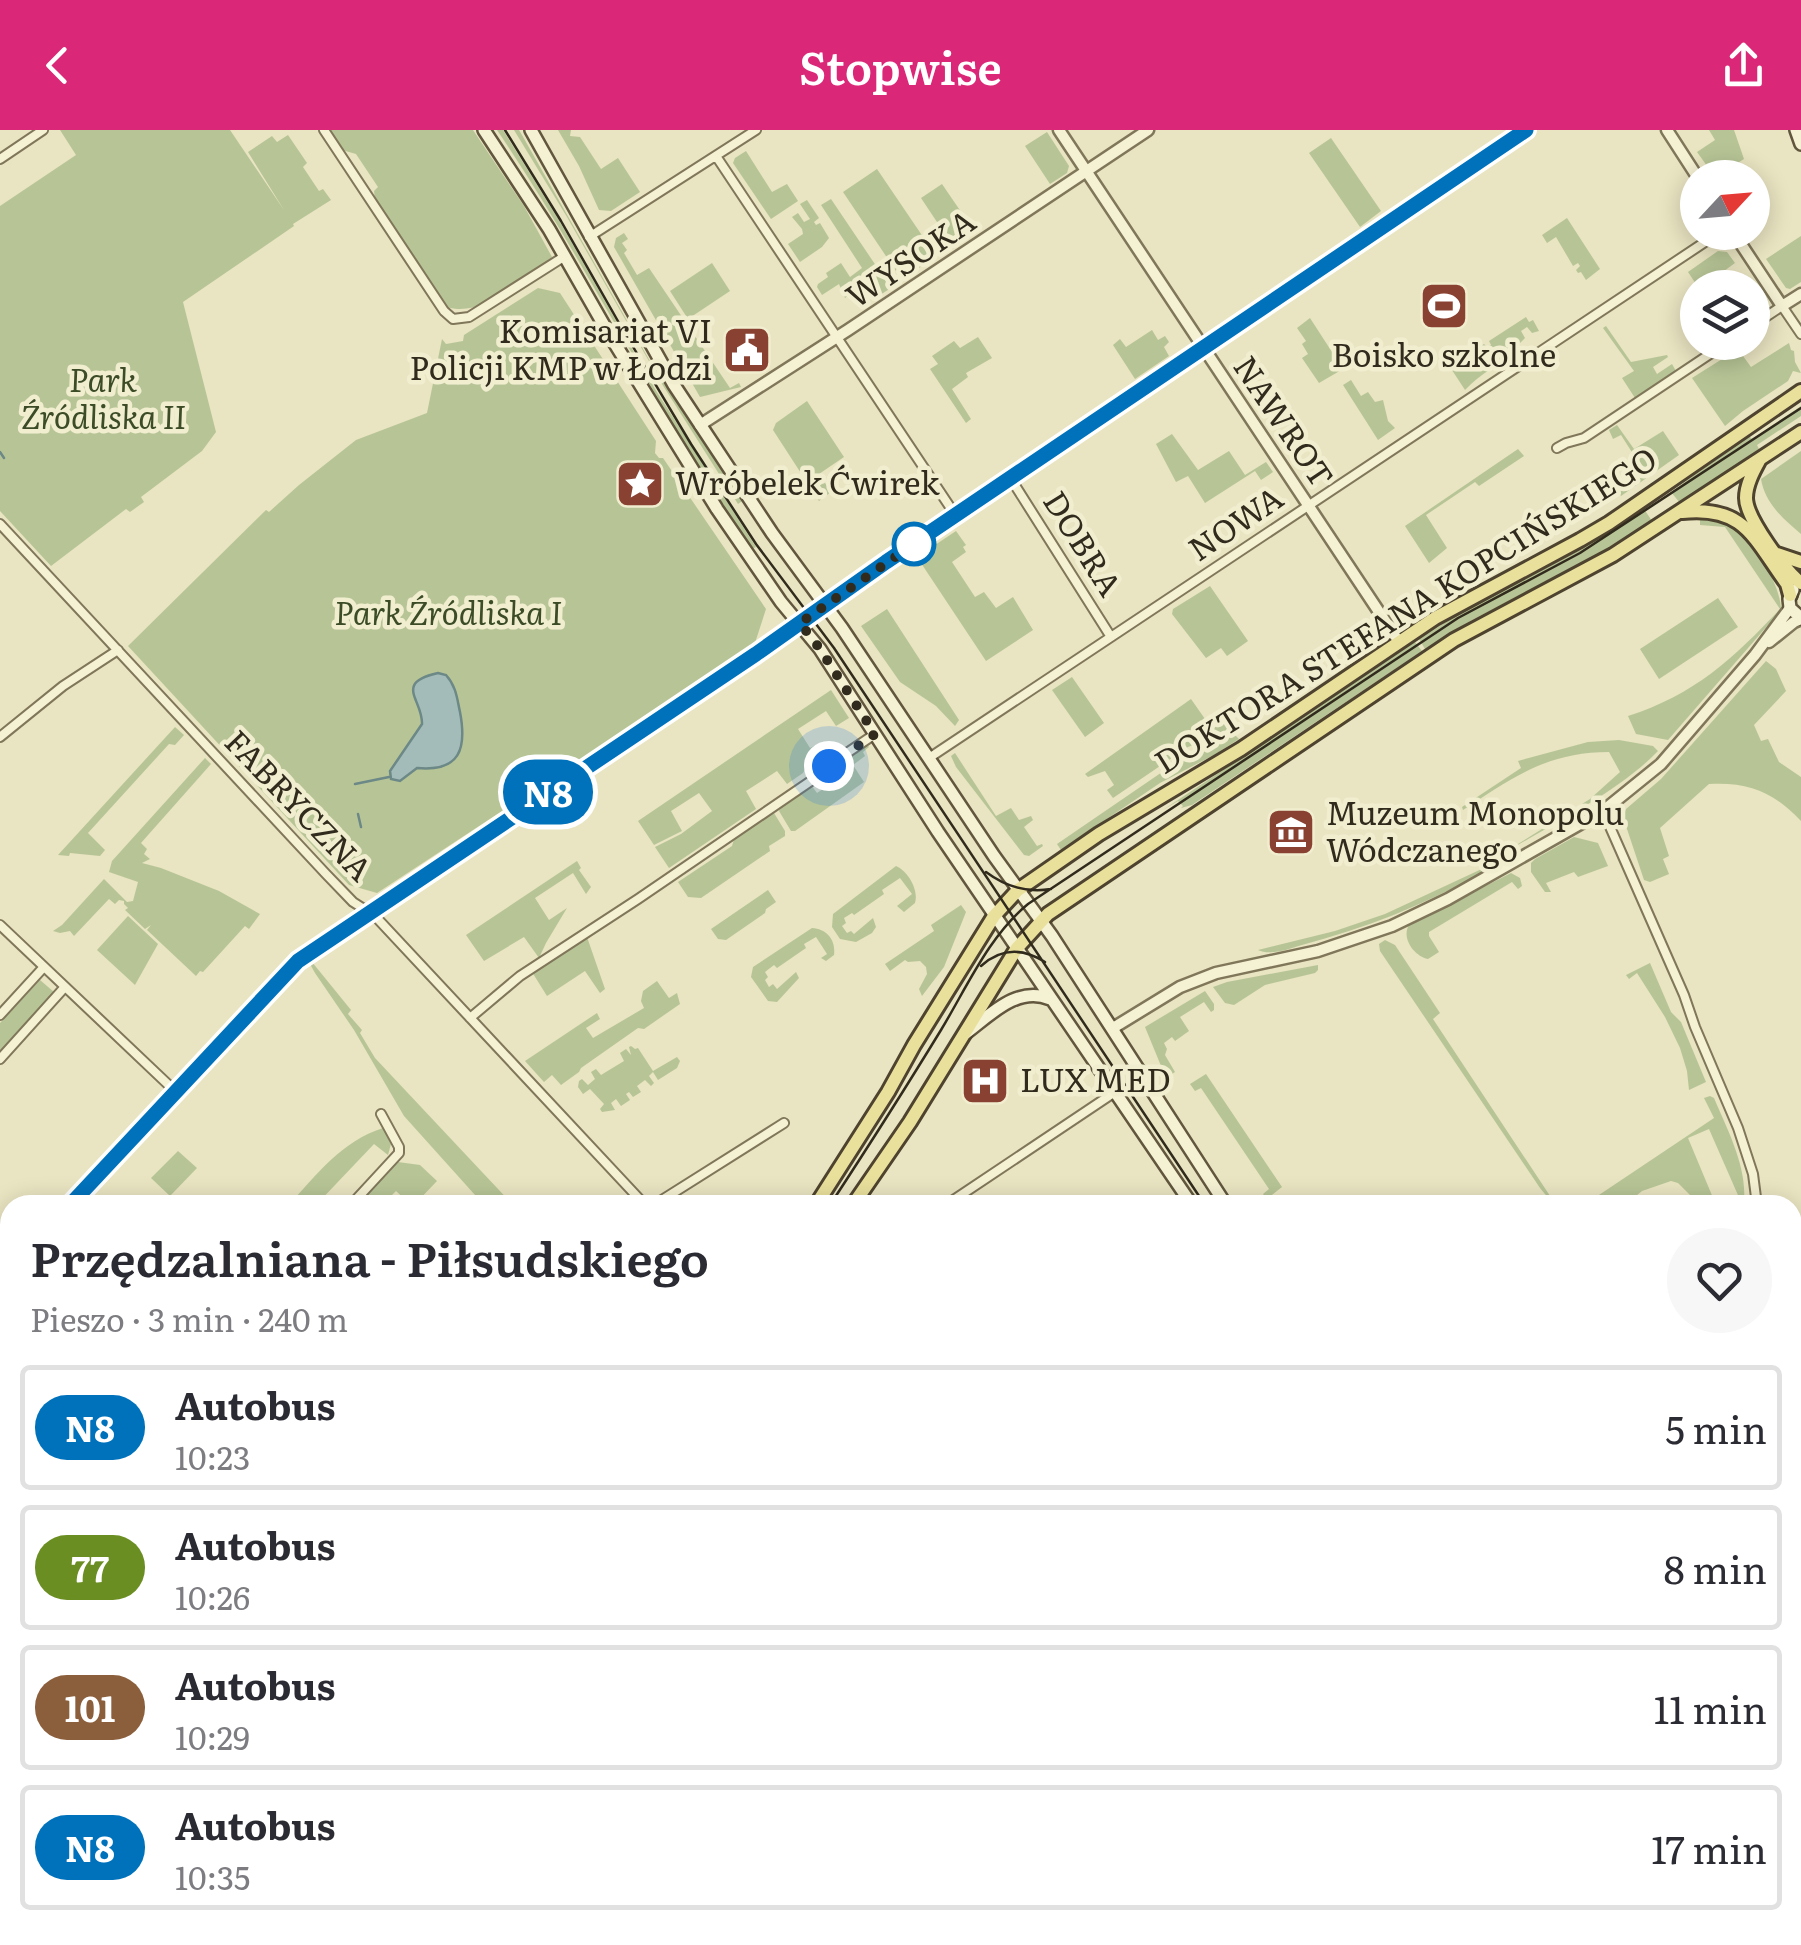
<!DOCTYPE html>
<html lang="pl">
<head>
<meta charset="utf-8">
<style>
  :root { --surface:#fff; --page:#f7f7f7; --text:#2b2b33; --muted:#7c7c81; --line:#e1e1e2; --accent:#db2777 }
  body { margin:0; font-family:Literata,serif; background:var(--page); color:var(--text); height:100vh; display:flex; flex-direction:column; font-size:38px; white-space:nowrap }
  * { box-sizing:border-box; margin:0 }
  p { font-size:32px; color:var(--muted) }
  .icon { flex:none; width:55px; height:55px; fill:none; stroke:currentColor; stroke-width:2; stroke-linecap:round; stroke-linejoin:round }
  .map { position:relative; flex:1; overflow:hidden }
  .side { position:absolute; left:0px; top:1065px; width:1802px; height:750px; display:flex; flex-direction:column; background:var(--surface); border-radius:30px 30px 0 0; box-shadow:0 5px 25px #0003 }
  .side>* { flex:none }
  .badge { padding:0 20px; border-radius:32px; font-size:35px; line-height:65px }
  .needle { width:65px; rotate:64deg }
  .buttons { position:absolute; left:1680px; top:30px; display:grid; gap:20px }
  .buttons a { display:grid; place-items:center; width:90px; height:90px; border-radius:50%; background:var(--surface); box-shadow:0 5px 25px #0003; font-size:50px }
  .you { position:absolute; width:50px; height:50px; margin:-25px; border:8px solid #fff; border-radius:50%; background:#1a73e8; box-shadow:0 0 0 15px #1a73e833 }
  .map>.badge { position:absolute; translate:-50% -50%; box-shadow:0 0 0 5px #fff }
  .round { display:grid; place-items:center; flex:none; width:105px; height:105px; border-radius:52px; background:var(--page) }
  .summary { display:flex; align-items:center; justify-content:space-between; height:170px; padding:0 30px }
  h1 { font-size:48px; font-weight:600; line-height:75px }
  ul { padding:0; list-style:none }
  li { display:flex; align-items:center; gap:30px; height:125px; margin:0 20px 15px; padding:0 10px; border:5px solid var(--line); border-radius:10px }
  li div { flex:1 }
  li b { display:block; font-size:38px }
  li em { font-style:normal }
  li .badge { min-width:110px; font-weight:700; text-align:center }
  header { display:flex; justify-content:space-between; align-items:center; height:130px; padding:0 30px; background:var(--accent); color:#fff; font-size:45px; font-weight:600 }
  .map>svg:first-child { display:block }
  .green { fill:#b7c596 }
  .water { fill:#a3bcb9; stroke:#6c8887; stroke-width:2.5 }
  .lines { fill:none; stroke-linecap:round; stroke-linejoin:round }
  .stream { stroke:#6c8887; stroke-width:2.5 }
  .minor-casing { stroke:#80765a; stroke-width:12 }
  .tertiary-casing { stroke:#80765a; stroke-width:15 }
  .secondary-casing { stroke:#62573e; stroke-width:16 }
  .primary-casing { stroke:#4e432e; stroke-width:18 }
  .minor { stroke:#f5f1d3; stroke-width:8 }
  .tertiary { stroke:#f5f1d3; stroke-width:10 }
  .secondary { stroke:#f5f1d3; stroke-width:11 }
  .primary { stroke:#e9e09c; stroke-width:12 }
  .tram { stroke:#312b1d; stroke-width:2.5 }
  .line-casing { stroke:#fff; stroke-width:22 }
  .line { stroke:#0072bc; stroke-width:15 }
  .walk { stroke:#312b1d; stroke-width:10; stroke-dasharray:0 18 }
  .stop-dot { fill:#fff; stroke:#0072bc; stroke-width:5 }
  .labels { text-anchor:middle; stroke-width:9; stroke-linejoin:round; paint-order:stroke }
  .street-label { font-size:32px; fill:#312b1d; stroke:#f1eed0 }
  .poi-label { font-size:32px; fill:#312b1d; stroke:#f1eed0; text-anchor:start }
  .park-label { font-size:32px; font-style:italic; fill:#3b4c26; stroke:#f1eed0 }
</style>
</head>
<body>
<header><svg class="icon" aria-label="back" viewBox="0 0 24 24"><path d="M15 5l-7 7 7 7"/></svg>Stopwise<svg class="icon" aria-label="share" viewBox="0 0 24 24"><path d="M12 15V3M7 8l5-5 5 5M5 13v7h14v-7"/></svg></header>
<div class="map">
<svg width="1801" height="1815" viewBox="0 0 1801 1815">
  <rect width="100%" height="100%" fill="#e9e4c1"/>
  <!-- green -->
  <path class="green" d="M60,0h170l54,80 -36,-58 24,-16 5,6 11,-7 19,28 -4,4 16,24 4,-2 8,11 -38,24 1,2 -111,76 33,130 -14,19 -61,46 3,5 -14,10 -4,-3 -75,57 -51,-55v-305l76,-51z
    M329,0h144l51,76 28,51 -5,6c-27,18 -65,55 -100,44l-72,-108 -1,-8 4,-4 -22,-33 -14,-4z
    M497,0h6l57,92 95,167 101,158 -4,2c-93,-135 -163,-283 -255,-419z
    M514,0h5l3,5 129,228 91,138 -4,3 -76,-120 -95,-167z
    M558,0h13l-1,6 10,1 21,32 17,-11 22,34 -29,19 -12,-1 -20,-44z
    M1709,0h25l10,29 -29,18 -18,-25 18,-12z
    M1047,2l22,34 -2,7 -17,11 -25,-38z
    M1331,8l50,73 -21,16 -51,-74z
    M746,21l26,41 15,-8 11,17 -27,18 -38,-56 2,-5z
    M877,39l59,87 -34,24 -59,-88z
    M942,54l28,41 -21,15 -28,-42z
    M831,69l60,89 -11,7 -9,-14 -7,4 -1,-2 -18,15 -6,-14 -17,11 -5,-8 1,-3 10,-7 -2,-4 15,-10 9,14 12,-9 -41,-63z
    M807,70l12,18 -5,4 2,3 4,-2 9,15 -7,9 -22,15 -12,-18 15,-10 -1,-5 -10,-12 6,-4 6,9 6,-3 -10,-15z
    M1567,88l33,51 -14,11 -5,-8 -3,1 -2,-3 4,-4 -2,-3 -5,3 -17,-29 -9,6 -5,-8z
    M624,103l4,6 -6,4 5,7 -3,3 13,22 12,-7 81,120 9,-5 2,4 -41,10 -86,-150 2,-9z
    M1801,106v46l-11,7 -4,-1 -20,-29z
    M1718,121l9,1 8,11 -15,11 9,13h-31l-10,-15z
    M712,133l18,28 -42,28 -18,-28z
    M1454,154l13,21 -33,22 -14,-21z
    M538,158l22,5 96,148 -1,12 4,5h4l103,151 -12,37 -377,247 -28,-8 -221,-239 138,-136 3,2 30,-27 57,-45 71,-27 15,-74 4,5 17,-3 1,-6z
    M1526,187l3,5 4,-2 6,11 -7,2 -5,-6 -6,4 4,7 -5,5 -1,8c-19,13 -38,22 -54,39l-15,-23 34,-23 3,3 4,-2 -2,-4z
    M1310,188l33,51 -24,14 -17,-25 6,-4 -6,-10 4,-3 -9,-13z
    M1606,196l25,36 36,-7 1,2 -15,10 4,7 15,-10 4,7 -41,27 -13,-20 12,-7 -31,-43z
    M1152,200l6,10 7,-4 4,6 -5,5 5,9 -34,23 -22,-34 7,-6 6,8z
    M978,207l14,21 -26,15 2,4 -16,12 19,30 -5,4 -36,-54 8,-5 -6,-8 22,-15 6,7z
    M1789,213l2,7 3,1 1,11 6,11 -8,-2 -5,10 -45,30 -18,15 -33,-48 46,-29 13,18z
    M1351,250l10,16 7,-4 7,10 8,-2 5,21 7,7 -17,12 -35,-55z
    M807,271l37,56 -25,17 12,18 -12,9 -46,-71 3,-7z
    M1801,276v10l-44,29 2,4 -79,54 -9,-11 78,-56 3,3z
    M1617,295l17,24 29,-18 16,24 -58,41 -9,-14 11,-4 4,3 9,-5 -1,-3 7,-5 -21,-33 -8,4 -4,-9z
    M1172,304l26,36 31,-19 16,24 21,-13 7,10 -12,8 -6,-9 -50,32 -17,-27 -12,6 -20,-38z
    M1518,319l6,7 -45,30 -4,-4 -49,33 21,33 -18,15 -24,-37z
    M1801,321v83c-18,-15 -36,-31 -40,-55z
    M1644,379l8,12 -55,34 -125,65 -47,29 -6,-10 51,-32 112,-58z
    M1700,389c11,0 22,1 32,8 21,13 49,57 49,83l-113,130 -32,-6 -8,-18c66,-21 105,-57 152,-107l-55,-82 -25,-2z
    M956,401l10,14 -3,2 3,5 -14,10 23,35 9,-5 12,16 17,-11 20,33 -47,31 -69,-104z
    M1210,456l38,55 -21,15 -6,-8 -15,10 -34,-44 1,-5z
    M1718,468l20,29 -79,52 -19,-30z
    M887,479l72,111 -4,6 -19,-20 -36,-24 -39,-56z
    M1415,512l7,9 -230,154 -11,3 2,-2 -5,-5 -15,9z
    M1766,531l10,8 10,22 -32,34 7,16 7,-2 11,23 22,15v44c-28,-29 -51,-39 -92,-37l-49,44 9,28 -6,3 6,15 -19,8 -6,-2 -21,-63 3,-8 35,-30z
    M1072,547l32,46 -19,14 -33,-47z
    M831,560l18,28 -13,8 -10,-15 -28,18 12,19 8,-4 1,3 -16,26 -16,11 -10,-13 -31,20 10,18 -87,59 -14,-21 26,-13 31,-23 -13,-18 -28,18 11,20 -28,14 -16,-24z
    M1191,569l21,30 13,-8 5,6 -12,9 -30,11 -75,51 -6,-8 7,-5 -9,-14 -17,6 -3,-3z
    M175,597l9,8 -9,10 -6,-1 -81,89 17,17 -5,6 -30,-3 -1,3 -11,-1z
    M1235,605l4,4 -25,16 -54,28 -99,67 -4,-6 130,-89z
    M1619,610l34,6 5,5c-37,39 -108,75 -156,103l88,-55 30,-27 -11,-20c-62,0 -97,26 -146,58l-1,-3 59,-39 -3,-7 70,-19z
    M866,613l3,4 -6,5 2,4 -12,9 11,17 -69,49h-4l-12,-20 2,-6 30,-20 6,8 6,-4 -5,-9 17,-16z
    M955,623l41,63 15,-8 8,12 12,-4 2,4 -9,7 13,19 5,-2 1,2 -14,10 -5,-1 -68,-88 -5,-11z
    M205,628l6,6 -70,79 6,6 -3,5 6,5 -8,4 19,5 58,23 41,23 -11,15 -4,-3 -42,46 -3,-1 -4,5 -49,-46 4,-5 -6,4 -20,-19 3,-2 -4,-4v-3l-5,-1 -4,4 -6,-5 -35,37 -4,-5 -10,2 -7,-2 9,-6 42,-46 23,23 6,-1 5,-19 -29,-10 3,-11z
    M770,682l4,1 11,18v5l-16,10 1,5 -69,47 -13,-1 -10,-15 54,-36 3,-10z
    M1574,707l24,6 10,23 -30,11 -4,-5 -28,11 5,9h-6l-14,-20v-9l4,-4z
    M577,731l4,7 -2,2 12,17 -5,7 -13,-21 -38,25 14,22 18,-12 -21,35 -7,15 -15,-21 -40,24 -18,-26z
    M896,736c12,5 23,24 19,37l-11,9 -7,-6 15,-12 -12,-16 -18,12 2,4 -30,21 -2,-2 -8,5 2,5 -4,3 5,7 4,-2 3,3 19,-16 3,9 -4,6 -16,9 -16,-3 -8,-12 1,-13z
    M1486,737l-4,6c-58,32 -116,55 -180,72 -13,4 -32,11 -44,5l77,-19 50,-17z
    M1511,743l9,5 2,8 -4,3 -6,-7 -83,50v4l10,16 -11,7c-14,-3 -27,-21 -19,-34z
    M768,760l8,12 -10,7 -1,4 -39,27 -8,-1 -7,-10z
    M961,775l5,7 -22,55 -22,29 -3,-7 8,-15 -1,-7 -6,-6 -12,1 -3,-2 -15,11 -5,-7 49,-33 -3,-6z
    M128,786l30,28 -23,41 -38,-35z
    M812,798c15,1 24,12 22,27l-8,6 -5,-3 6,-4 -11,-17 -12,7 2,4 -29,20 -3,-3 -9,7 3,5 -3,3 4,7 4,-3 4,5 19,-17 3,6 -22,24 -9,-1 -17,-24 2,-10z
    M587,807l18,52 -5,4 -15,-22 -38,25 -15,-24z
    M1385,810l10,5 45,68 -7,6 123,186h-2l-14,-17 -160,-237 -1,-7z
    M312,832l39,48 -3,4 14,16 -2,3 15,25 138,147h-29l-80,-89 -50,-86 -39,-57 -5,-9z
    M1650,833l21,49 10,10 25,60 -17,8 -2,-19 -7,-23 -15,-31 -28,-44 -8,6 -3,-4z
    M1318,835v5l-3,3 -50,12 -31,20 -9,-2 -12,-16 14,-5z
    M40,850l14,12 -54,60v-29z
    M657,851l12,17 8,-5 3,11 -36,25 -6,-1 -57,40 -2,4 -18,13 -9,-10 -8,7 -19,-21 72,-48 3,6 -14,9 7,10 51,-30 -3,-7 2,-10z
    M1205,861l9,13v6l-3,2 -7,-10 -24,15 9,14 -14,10 -3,-4 -8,6 3,6 -2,6 10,17 -9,6 -21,-51z
    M631,916l4,3 3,-1 15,23 24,-14 3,4 -3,7 -19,12 -5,-8 -4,4 5,7 -3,3 -6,-6 -8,6 4,6 -8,5 -4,-5 -3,2 4,6 -9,6 -5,-7 -5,4 4,7 -13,2 -2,-3 4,-5 -14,-15 -7,5 -5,-7 1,-6 3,-2 6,6 7,-6 -4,-7 5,-3 5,6 23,-14 -4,-8 6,-4 5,6 -2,-8z
    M1206,944l76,113 -15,12 -4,-5 6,-5 -68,-101 -6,3 -5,-7z
    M1710,966l4,2c13,31 33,68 30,103l-3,1 -32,-73 -21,9 28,67h-16l-22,-22 -7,-2 -29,10 -17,14h-41l130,-87 -10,-20z
    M383,998l8,16 -3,11 -14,-11 -58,61h-27c28,-31 53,-64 94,-77z
    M178,1021l19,17 -27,28 -19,-18z
    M398,1032l22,3 17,16 -23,24h-3l-15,-14 -14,14h-24z
    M0,1208l10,7v178l-10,-13z
    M0,1558l10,4v132l-10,5z
    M10,1777v28h507l-8,10h-509v-33z
    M796,1805h389l1,5 6,5h-383z
    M1462,1805h168l5,8 -3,2h-184z"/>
  <!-- water -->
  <path class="water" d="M438,543l8,2c10,11 11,23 14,37 7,37 0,60 -43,56l-17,13 -9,-2 -1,-8 32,-47c1,-24 -29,-41 16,-51z
    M0,1385l10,12v165l-10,-4z
    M668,1805h128l14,10h-149l-2,-2 1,-3 6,-1z"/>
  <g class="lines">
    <!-- stream -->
    <path class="stream" d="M0,322l4,6
      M355,654l34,-7
      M358,684l3,13"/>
    <!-- minor casing -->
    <g class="minor-casing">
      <path id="minor" d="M324,0l120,181 9,8 16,-2 96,-61
        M716,26l240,360
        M0,29l43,-29
        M589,107l167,-107
        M1752,196l30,-20 19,28
        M1557,318l9,-5 18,-5 144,-96
        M1011,349l100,158
        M0,394l326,350 27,28 22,14 270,289
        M0,607l63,-51 55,-36
        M929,628l791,-526
        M1603,681l81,184 11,32 43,101 15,46 4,31
        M0,795l175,166
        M0,885l43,-47
        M470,888l50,-42 118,-77 189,-129 5,-7 43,-29
        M0,929l64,-71
        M351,1075l48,-52v-6l-18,-33
        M654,1075l130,-82
        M946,1075l169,-113
        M1792,1166l9,21
        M0,1197l10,7
        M1332,1805l10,10
        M651,1815l5,-10
        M1442,1815l14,-10"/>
    </g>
    <!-- tertiary casing -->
    <g class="tertiary-casing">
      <path id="tertiary" d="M1059,0l340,512
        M1667,0l31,48
        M1733,102l49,74 19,-12
        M700,295l148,-95 300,-200
        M1769,512l25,-20 7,-3
        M1113,898l67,-41 36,-14 102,-22 74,-25 56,-27 155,-88 58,-47 94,-109 35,-47
        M70,1075l196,-213 35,-34 475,-318 112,-79 638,-431
        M0,1151l10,-11"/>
    </g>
    <!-- secondary casing -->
    <g class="secondary-casing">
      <path id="secondary" d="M484,0l65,99 60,105 108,175 64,93 39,47 118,183 254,373
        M531,0l143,255 98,148 70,95 152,228 58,80 174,269
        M1796,0l5,14
        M1793,460l-4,9 1,9 11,10
        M966,903c24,-18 52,-48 84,-34
        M1676,1805l6,10
        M1722,1805l7,10"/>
    </g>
    <!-- primary casing -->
    <g class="primary-casing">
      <path id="primary" d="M1759,331c-6,11 -13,24 -13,37 0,20 39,73 55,85
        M1682,382c63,-7 72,27 105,72l3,11
        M1777,424l24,8
        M816,1075l72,-113 26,-47 80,-129 24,-26 81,-56 142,-85 194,-131 145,-78 29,-17 192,-132
        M853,1075l57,-83 107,-174 31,-34 406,-274 159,-85 188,-123
        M0,1725l10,-5
        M0,1757l10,-5"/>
    </g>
    <!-- minor -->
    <use href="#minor" class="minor"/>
    <!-- tertiary -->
    <use href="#tertiary" class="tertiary"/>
    <!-- secondary -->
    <use href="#secondary" class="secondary"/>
    <!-- primary -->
    <use href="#primary" class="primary"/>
    <!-- tram -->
    <path class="tram" d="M505,0l56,91 62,109 68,114 65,100 78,104 371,557
      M986,742c20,15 41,21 65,17
      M981,836c20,-18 42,-18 64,-4
      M830,1075c38,-58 75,-116 111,-175 26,-43 48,-94 87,-126l430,-286 122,-65 221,-145
      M0,1744l10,-6
      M1701,1805l6,10"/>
  </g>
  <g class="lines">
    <!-- line casing -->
    <g class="line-casing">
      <path id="line" d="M70,1075l228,-244 458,-307 130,-92 640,-432"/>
    </g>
    <!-- line -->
    <use href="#line" class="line"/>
    <!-- walk -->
    <path class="walk" d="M829,636l46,-32 -55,-85 -20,-26 114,-79"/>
  </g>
  <!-- icons -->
  <defs>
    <g id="stadium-square" transform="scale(2.5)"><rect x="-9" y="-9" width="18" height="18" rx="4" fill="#894131" stroke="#f1eed0"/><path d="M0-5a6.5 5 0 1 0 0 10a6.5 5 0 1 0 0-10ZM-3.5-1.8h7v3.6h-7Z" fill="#fff"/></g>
    <g id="civic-square" transform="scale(2.5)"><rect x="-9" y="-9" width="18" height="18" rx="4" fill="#894131" stroke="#f1eed0"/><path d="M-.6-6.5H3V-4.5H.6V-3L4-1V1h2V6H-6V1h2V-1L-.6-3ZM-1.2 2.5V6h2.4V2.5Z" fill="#fff"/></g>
    <g id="sight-square" transform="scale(2.5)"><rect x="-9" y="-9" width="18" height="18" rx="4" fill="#894131" stroke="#f1eed0"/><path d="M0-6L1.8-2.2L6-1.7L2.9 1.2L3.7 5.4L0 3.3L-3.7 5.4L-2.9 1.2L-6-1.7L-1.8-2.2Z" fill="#fff"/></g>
    <g id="museum-square" transform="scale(2.5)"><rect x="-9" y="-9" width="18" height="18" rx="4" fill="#894131" stroke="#f1eed0"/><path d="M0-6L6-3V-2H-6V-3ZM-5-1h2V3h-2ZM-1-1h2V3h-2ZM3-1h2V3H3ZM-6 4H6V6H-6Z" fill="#fff"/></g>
    <g id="hospital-square" transform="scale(2.5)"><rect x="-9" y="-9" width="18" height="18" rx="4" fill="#894131" stroke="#f1eed0"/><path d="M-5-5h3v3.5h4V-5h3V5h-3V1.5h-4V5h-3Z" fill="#fff"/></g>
  </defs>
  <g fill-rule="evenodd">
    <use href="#stadium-square" x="1444" y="176"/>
    <use href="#civic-square" x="747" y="220"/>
    <use href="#sight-square" x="640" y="354"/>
    <use href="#museum-square" x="1291" y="702"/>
    <use href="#hospital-square" x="985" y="951"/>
  </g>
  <!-- markers -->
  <circle class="stop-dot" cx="914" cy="414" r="20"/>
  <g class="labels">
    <!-- street labels -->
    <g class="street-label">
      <text transform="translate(911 129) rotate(-34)" y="11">WYSOKA</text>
      <text transform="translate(1283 292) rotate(56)" y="11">NAWROT</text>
      <text transform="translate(1236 394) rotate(-34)" y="11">NOWA</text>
      <text transform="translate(1082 414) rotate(58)" y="11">DOBRA</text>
      <text transform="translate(1406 481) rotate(-32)" y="11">DOKTORA STEFANA KOPCIŃSKIEGO</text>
      <text transform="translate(298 676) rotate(46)" y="11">FABRYCZNA</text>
    </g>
    <!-- poi labels -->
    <g class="poi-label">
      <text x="712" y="213" text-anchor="end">Komisariat VI<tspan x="712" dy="37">Policji KMP w Łodzi</tspan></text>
      <text x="1444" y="237" text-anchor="middle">Boisko szkolne</text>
      <text x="675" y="365">Wróbelek Ćwirek</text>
      <text x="1326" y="695">Muzeum Monopolu<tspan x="1326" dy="37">Wódczanego</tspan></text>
      <text x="1020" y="962">LUX MED</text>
    </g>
    <!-- park labels -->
    <g class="park-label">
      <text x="103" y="262">Park<tspan x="103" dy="37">Źródliska II</tspan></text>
      <text x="448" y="495">Park Źródliska I</text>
    </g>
  </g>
</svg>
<div class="buttons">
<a><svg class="needle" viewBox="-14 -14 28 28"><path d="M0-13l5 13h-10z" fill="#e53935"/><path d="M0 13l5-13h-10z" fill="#7c7c81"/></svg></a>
<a><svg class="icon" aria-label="layers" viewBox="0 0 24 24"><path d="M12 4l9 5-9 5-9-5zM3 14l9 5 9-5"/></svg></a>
</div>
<div class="you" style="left:829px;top:636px"></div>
<b class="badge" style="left:548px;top:662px;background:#0072bc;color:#fff">N8</b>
<section class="side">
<div class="summary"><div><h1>Przędzalniana - Piłsudskiego</h1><p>Pieszo · 3 min · 240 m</p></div><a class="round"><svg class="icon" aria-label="heart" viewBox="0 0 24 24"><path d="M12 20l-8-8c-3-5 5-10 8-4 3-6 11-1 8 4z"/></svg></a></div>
<ul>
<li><span class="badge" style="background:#0072bc;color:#fff">N8</span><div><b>Autobus</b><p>10:23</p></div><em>5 min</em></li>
<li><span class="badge" style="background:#6b8e23;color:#fff">77</span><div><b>Autobus</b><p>10:26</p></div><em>8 min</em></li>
<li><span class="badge" style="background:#8b5e3c;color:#fff">101</span><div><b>Autobus</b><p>10:29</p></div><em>11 min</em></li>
<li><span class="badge" style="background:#0072bc;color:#fff">N8</span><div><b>Autobus</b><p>10:35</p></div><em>17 min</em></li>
</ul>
</section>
</div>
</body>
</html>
